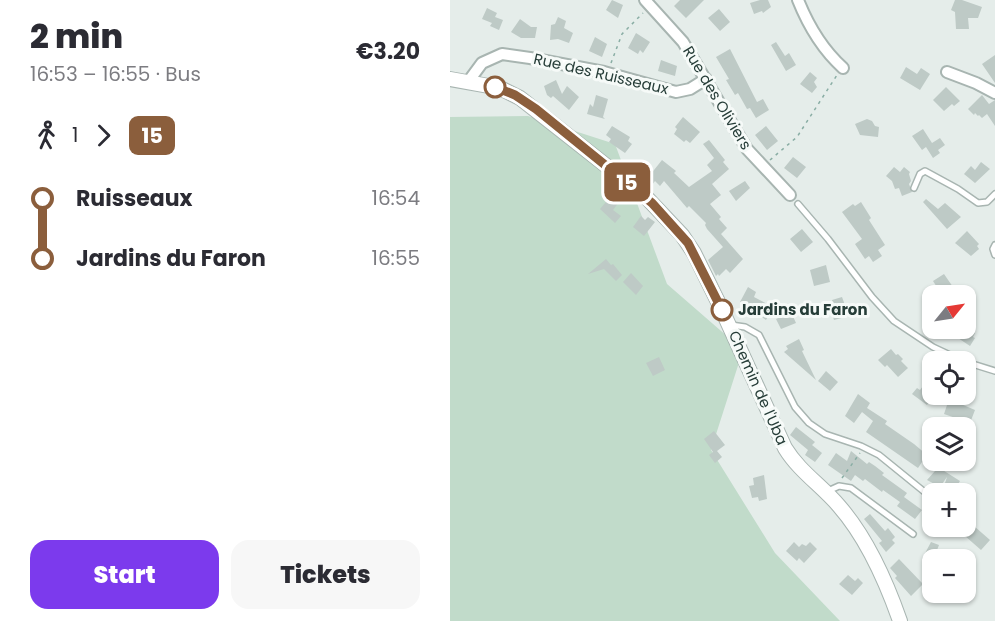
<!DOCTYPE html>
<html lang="en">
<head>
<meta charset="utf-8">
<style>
  :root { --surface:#fff; --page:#f7f7f7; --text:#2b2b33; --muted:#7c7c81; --accent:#7c3aed }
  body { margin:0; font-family:Poppins,sans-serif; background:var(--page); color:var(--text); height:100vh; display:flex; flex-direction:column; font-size:22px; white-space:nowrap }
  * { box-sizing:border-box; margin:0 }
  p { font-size:20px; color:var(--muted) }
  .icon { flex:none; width:33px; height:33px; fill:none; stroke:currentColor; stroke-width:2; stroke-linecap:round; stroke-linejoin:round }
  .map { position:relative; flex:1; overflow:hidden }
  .drawer { display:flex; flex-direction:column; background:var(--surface); width:450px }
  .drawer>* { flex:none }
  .badge { padding:0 12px; border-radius:9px; font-size:21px; line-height:39px }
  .needle { width:39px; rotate:60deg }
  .controls { position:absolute; left:472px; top:285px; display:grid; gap:12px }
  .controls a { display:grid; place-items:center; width:54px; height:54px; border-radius:12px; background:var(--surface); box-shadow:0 2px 4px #0004; font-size:30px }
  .map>.badge { position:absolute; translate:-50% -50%; box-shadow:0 0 0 3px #fff }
  .legs { display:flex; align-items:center; gap:9px; height:66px; padding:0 30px; font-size:20px }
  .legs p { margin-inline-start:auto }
  .overview { display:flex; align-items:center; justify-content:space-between; height:102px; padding:0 30px }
  h1 { font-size:33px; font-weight:800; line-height:45px }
  .cta { display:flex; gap:12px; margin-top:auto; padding:12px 30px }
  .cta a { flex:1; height:69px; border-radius:18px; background:var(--accent); color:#fff; font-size:24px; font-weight:800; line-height:69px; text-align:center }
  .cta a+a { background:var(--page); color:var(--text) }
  ul { padding:0 30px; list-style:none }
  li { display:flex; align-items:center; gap:21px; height:60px; font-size:22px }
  li i { display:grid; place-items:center; width:9px; height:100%; margin:0 8px; background:currentColor }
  li i::after { content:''; width:15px; height:15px; margin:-8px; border:4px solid; border-radius:50%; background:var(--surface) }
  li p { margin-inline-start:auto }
  li:first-child i { background:linear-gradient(#0000 50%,currentColor 0) }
  li:last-child i { background:linear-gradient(currentColor 50%,#0000 0) }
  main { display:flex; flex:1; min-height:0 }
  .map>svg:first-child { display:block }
  .green { fill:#c1dbca }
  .building { fill:#becac6 }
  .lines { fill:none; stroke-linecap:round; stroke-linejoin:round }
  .service-casing { stroke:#a8b5b1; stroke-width:8 }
  .minor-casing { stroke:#a8b5b1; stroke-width:14 }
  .tertiary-casing { stroke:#a8b5b1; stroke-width:16 }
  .path { stroke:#89ada4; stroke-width:1.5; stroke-dasharray:3 4.5; stroke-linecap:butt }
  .service { stroke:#fff; stroke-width:5 }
  .minor { stroke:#fff; stroke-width:10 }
  .tertiary { stroke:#fff; stroke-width:14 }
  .line-1-casing { stroke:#fff; stroke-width:14 }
  .line-1 { stroke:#8b5e3c; stroke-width:9 }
  .stop-1-dot { fill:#fff; stroke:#8b5e3c; stroke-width:3 }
  .labels { text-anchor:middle; stroke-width:6; stroke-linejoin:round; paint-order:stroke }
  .street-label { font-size:15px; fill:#263d38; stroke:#f6faf8 }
  .stop-label { font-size:15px; font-weight:bold; fill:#263d38; stroke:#f6faf8; text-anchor:start }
</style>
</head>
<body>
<main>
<section class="drawer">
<div class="overview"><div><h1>2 min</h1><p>16:53 – 16:55 · Bus</p></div><b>€3.20</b></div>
<div class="legs"><svg class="icon" aria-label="walk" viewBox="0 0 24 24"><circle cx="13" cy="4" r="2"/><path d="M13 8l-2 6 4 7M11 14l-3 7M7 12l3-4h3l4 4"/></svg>1<svg class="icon" aria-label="forward" viewBox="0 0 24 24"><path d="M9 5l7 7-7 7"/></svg><b class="badge" style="background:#8b5e3c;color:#fff">15</b></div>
<ul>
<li><i style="color:#8b5e3c"></i><b>Ruisseaux</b><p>16:54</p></li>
<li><i style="color:#8b5e3c"></i><b>Jardins du Faron</b><p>16:55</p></li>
</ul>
<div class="cta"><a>Start</a><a>Tickets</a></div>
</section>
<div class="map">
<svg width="545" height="621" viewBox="0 0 545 621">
  <rect width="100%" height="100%" fill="#e5edea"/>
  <!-- green -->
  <path class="green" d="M78,116l87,28 52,140 76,66 -32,100 64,103 65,68h-390v-504z"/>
  <!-- building -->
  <path class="building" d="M162,0l11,5 -5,13 -12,-8z
    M230,0h24l-18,18 -12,-12z
    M310,0h8l3,7 -8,6 -1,-2 -8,3 -4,-11z
    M505,0h7l20,7 -4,11h-10l1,11h-13l-1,-17 -4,-2z
    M37,8l10,5 -2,4 8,3 -4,10 -9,-4 2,-3 -10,-4z
    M269,9l11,13 -10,9 -12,-13z
    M108,17l8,4 -2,7 9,5 -4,10 -11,-4 -8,1 1,-15 4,-1z
    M70,19l11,8h6l-2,11h-14l-10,-6z
    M186,33l14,9 -7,11 -3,-3 -2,4 -10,-6z
    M145,37l12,7 -5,13 -13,-6z
    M326,42l9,14 4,-3 7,12 -10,6 -15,-26z
    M280,49l27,53 6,-3 6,11 -13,8 -6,-10 -3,1 -9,-16 -3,2 -9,-15 3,-1 -13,-22z
    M545,55v28l-13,-19z
    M211,60l16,6 -2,10 -17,-5z
    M456,67l11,7 4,-6 9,6 -10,16 -20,-12z
    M360,72l7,6 -3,4 3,5 -5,6 -12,-9z
    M106,80l6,14 5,-8 12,11 -10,13 -16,-14 -2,2 -4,-3 -3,-9z
    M496,87l14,14 -6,5 -2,-2 -8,7 -11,-11z
    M146,95l12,4 -5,18 2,2 -18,-5 3,-10 3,3z
    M532,95l7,9 6,-4v26l-8,-12 -5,4 -3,-3 -1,1 -3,-3 -1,2 -6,-6z
    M233,117l17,15 -10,11 -4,-3 -2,2 -10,-8 3,-5 -2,-2z
    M417,119l5,2 3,5 4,1 -1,10 -18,-2 -5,-11z
    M162,126l18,11 -2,4 4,3 -7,9 -16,-11 2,-3 -5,-4z
    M316,126l12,15 -11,9 -12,-15z
    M473,129l9,14 8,-5 5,7 -7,5 2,3 -7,5 -7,-11 -4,3 -10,-14z
    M259,140l16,20 -2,2 6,7 -17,15 9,11 -11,9 11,13 -2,2 8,9 -6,6 22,25 -13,14 -4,-4 -7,7 -1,-2 -2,2 -8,-16 15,-13 -16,-18 -2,-4 1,-2 -17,-17 -2,2 -23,-27 -4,5 -5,-5 -3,4 -6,-5 16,-20 14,11 -2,2 15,14 23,-16 -5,-6 7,-7 -11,-14z
    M343,157l13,10 -9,11 -13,-10z
    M531,162l9,7 -15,14 -11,-9 7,-8 4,4z
    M444,167l6,5 4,-5 6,5 -1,2 2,7 -2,3 3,8 -10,4 -3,-8 -4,1 -3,-8 -6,-5z
    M295,181l5,7 -14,13 -7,-10z
    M161,196l8,6 -6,8 8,6 -6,7 -15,-14z
    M476,199l12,10 7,-6 16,14 -14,12 -24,-27z
    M411,202l10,16 -2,2 16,25 -7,5 4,6 -9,6 -4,-6 -4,3 -10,-15 7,-5 -20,-27 11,-8 2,2z
    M191,216l4,4 3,-3 7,5 -11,14 -11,-9z
    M352,229l11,13 -12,10 -11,-13z
    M517,231l12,13 -2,2 2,3 -8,7 -16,-13z
    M156,259l5,6 2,-1 9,11 -6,6 -12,-12 -16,5z
    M376,265l4,17 -16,4 -4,-16z
    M181,273l12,13 -7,9 -13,-13z
    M494,274l9,13 -11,8 -9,-14z
    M298,287l8,5 -2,5 19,10 -7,13 -26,-18z
    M392,297l7,19 -15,4 -4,-12 4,-1 -2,-7z
    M341,312l5,11 -15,6 -5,-10z
    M509,328h9l7,5 -2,4 2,1 -5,8 -15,-10z
    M349,339l5,11 -2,1 14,29 -32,-28 4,-3 -2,-3z
    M441,349l5,6 2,-1 5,5 -2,2 7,7 -10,9 -11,-12 -2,2 -7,-7z
    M209,357l6,13 -12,6 -7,-13z
    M376,371l12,11 -8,9 -12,-10z
    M473,386l11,8 -7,11 -15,-11 5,-6 3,2z
    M408,394l12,9 -3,5 20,13 -2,3 29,20 19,16h14l-6,9 19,12 -8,13 -9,-5 4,-12 -7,10 -13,-7 8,-9 -13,-9 -4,6 -52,-36 7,-11 -11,-9 -8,11 -9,-7z
    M499,399l26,11 -5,13 -26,-9z
    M346,427l19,15 -3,3 10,8 -7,9 -10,-7 3,-5 -18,-15z
    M264,431l11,14 -8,6 5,6 -7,6 -6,-8 4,-3 -9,-13z
    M401,451l16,13 2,-2 6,4 9,7 -2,2 25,18 -3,4 18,13 -7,9 -18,-13 3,-4 -17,-12 -1,2 -17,-13 -2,2 -8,-6 -4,6 -23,-16 8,-12 11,8z
    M314,475l3,24 -8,2 -1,-4 -6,1 -3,-12 5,-1 -1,-7z
    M420,514l15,17 3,-3 7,9 -3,3 3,3 -9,9 -7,-9 3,-2 -18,-22z
    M524,526l16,14 -9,10 -16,-14z
    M344,542l5,5 3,-3 4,2 4,-4 7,7 -13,14 -5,-5 -2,3 -11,-10z
    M481,542l8,3 -7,18 -10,-4z
    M449,559l24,25 -12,12 -16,-18 2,-2 -7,-8z
    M398,575l7,6 3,-3 5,5 -11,12 -13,-11z"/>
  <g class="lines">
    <!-- service casing -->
    <g class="service-casing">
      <path id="service" d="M464,188l6,-14 5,-3 33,18 20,14 9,-1 8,-8
        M348,204l30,35 44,58 22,24 39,26 32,15
        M545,245l-2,4 2,6
        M281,325l14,2 14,8 36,72 14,16 16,11 36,12 18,9 53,43
        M516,362l29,9
        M378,491l11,-5 12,2 62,46"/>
    </g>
    <!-- minor casing -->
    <g class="minor-casing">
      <path id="minor" d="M195,0l38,42 64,107 43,46
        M348,0c10,25 25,50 45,68
        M497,72l29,11 19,10
        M18,82l14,-19 20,-9 28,4 74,14 72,20 14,-3 16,-10"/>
    </g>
    <!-- tertiary casing -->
    <g class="tertiary-casing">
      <path id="tertiary" d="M0,79l50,9 20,10 126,99 36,38 12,18 28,57 63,138c14,23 37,38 54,58 28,32 47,75 61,115"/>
    </g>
    <!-- path -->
    <path class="path" d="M161,63l11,-29 21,-21
      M320,160l27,-23 40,-62
      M392,478l18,-25"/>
    <!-- service -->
    <use href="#service" class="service"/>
    <!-- minor -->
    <use href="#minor" class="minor"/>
    <!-- tertiary -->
    <use href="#tertiary" class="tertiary"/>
  </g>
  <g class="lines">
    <!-- line-1 casing -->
    <g class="line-1-casing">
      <path id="line-1" d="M45,87l20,8 21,14 116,94 36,40 34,67"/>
    </g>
    <!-- line-1 -->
    <use href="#line-1" class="line-1"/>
  </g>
  <!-- markers -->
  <g class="stop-1-dot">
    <circle cx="45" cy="87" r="10"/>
    <circle cx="272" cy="310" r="10"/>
  </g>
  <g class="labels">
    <!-- street labels -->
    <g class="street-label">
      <text transform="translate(151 74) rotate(13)" y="5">Rue des Ruisseaux</text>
      <text transform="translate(267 98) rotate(59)" y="5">Rue des Oliviers</text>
      <text transform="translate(308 388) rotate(66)" y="5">Chemin de l'Uba</text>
    </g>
    <!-- stop labels -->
    <g class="stop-label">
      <text x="288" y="315">Jardins du Faron</text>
    </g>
  </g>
</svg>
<div class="controls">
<a><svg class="needle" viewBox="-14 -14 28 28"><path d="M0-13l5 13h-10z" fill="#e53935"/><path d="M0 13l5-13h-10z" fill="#7c7c81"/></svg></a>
<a><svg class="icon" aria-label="locate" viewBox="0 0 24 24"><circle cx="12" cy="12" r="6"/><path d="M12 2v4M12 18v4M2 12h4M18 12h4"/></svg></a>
<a><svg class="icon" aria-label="layers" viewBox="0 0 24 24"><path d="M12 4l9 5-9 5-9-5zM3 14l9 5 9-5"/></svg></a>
<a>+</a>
<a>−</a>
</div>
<b class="badge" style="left:177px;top:182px;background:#8b5e3c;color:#fff">15</b>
</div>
</main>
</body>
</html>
